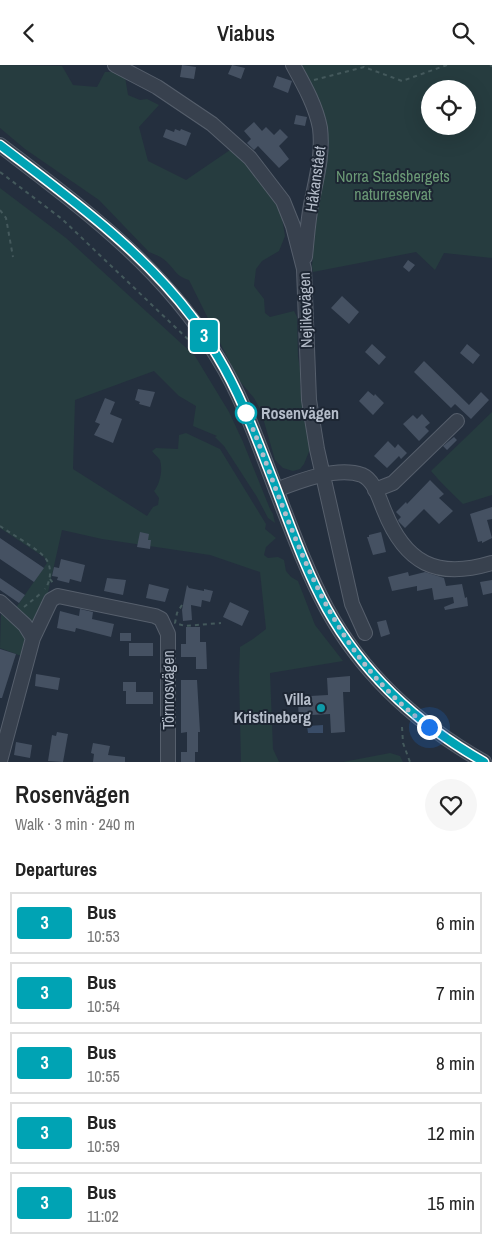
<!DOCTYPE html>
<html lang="en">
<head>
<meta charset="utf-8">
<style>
  :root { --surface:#fff; --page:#f6f6f6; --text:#222; --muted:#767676; --line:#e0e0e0 }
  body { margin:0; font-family:"Archivo Narrow",sans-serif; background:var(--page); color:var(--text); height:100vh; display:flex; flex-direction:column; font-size:19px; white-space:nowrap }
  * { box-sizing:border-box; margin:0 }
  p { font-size:16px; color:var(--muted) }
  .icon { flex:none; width:28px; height:28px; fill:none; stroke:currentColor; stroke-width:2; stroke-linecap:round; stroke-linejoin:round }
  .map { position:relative; height:697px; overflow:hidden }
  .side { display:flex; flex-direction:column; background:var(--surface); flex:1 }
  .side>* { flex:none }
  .badge { padding:0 10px; border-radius:4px; font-size:18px; line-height:32px }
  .controls { position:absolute; left:421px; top:15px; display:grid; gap:10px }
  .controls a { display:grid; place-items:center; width:55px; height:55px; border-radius:50%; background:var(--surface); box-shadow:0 5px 20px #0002; font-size:25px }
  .you { position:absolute; width:25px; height:25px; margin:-12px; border:4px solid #fff; border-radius:50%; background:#1a73e8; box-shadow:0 0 0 8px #1a73e833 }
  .map>.badge { position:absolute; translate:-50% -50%; box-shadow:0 0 0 2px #fff }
  h2 { padding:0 15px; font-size:19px; line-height:45px }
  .round { display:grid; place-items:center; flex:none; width:52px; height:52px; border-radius:26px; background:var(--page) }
  .summary { display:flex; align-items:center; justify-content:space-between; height:85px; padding:0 15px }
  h1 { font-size:24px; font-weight:600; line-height:38px }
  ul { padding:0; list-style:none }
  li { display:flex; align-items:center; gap:15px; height:62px; margin:0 10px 8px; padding:0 5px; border:2px solid var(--line); border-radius:0px }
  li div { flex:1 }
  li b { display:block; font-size:19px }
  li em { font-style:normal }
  li .badge { min-width:55px; font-weight:700; text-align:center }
  header { display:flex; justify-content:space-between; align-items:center; height:65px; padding:0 15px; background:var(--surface); font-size:22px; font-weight:600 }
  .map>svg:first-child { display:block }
  .green { fill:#263c3f; fill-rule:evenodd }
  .water { fill:#394c67 }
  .building { fill:#455162 }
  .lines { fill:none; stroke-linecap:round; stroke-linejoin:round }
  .minor-casing { stroke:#565f6c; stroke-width:16 }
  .path { stroke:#44595c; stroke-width:2; stroke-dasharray:4 4; stroke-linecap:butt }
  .minor { stroke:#38414e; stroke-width:14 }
  .line-casing { stroke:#fff; stroke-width:11 }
  .line { stroke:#00a3b4; stroke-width:8 }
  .walk { stroke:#b4bcc9; stroke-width:5; stroke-dasharray:0 9 }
  .stop-dot { fill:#fff; stroke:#00a3b4; stroke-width:2.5 }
  .culture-dot { fill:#0f9aa8; stroke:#1d2633; stroke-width:2 }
  .labels { text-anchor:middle; stroke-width:4; stroke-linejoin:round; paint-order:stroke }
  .park-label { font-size:16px; fill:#6b9a76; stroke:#1d2633 }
  .street-label { font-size:16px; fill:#b4bcc9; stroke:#1d2633 }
  .stop-label { font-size:16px; font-weight:bold; fill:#b4bcc9; stroke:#1d2633; text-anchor:start }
  .poi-label { font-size:16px; font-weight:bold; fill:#b4bcc9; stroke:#1d2633; text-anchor:end }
</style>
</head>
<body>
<header><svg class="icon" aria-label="back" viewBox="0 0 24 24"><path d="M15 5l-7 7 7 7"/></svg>Viabus<svg class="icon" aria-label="search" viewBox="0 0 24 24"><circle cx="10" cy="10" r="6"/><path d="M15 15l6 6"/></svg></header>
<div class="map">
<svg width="492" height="697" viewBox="0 0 492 697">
  <rect width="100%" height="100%" fill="#242f3e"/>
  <!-- green -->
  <path class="green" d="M0,0l62,1 11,19 24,2 8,-15h10l10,5 3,18 12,5 7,-1 12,6 -20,22 9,34 38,19 47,-32 41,49 7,15 4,24 -6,15 -17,10 -6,8 -2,17 10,13 1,14 5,4 24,-6 3,6 1,40 3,18 -1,11 7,32 3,31 -6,15 -4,5 -7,2 -10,-3 -8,-8 -14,-49 -7,-13 -16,-19 -49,-99c-13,-4 -13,-9 -22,-18 -5,-5 -11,-7 -18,-10l-50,-52 -74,-51 -25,-21z
    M298,0h194v193l-48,-5 -9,17 -19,-18 -103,20 -1,-6 4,-46 13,-73 -4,-23zM430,24h38v37h-38z
    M0,123l66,50 129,118 34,56 14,30 27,67 3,5 2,9 -7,-5 -11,-21 -33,-51 -9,-9 2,-1 -24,-10 3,-20 -17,-10 -25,-25 -79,29 -2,69 74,47 6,-9 5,-2 1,-7 -5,-7c6,-7 9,-21 6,-31 -2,-3 -6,-6 -8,-9l4,-3 22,1 1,-14 7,-2 34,16 46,75 -1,5 11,9 -10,9 -2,8 4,3 10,-1 6,3 2,11 5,6 7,4 17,44 28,36 -73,12 3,76 6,13h-38l-2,-86 1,-29 13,-8 13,-10 -6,-57 -50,-17 -108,-16 -40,-9 -15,67 -14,26 -4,-1 -14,-13 32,-46 -3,-6 -44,-29z
    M492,347v83l-29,9c-11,-11 -22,-21 -32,-33z
    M1,549c19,15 28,17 23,43l-24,-9z
    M390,688l10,3 3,6h-60z"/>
  <!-- water -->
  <path class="water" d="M323,660v8h-15l-1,-7z"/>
  <!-- building -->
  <path class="building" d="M182,0l14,2 -2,12 -14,-2z
    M232,0l13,3 -4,11 -13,-5z
    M277,11l15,5 -4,12 -15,-6z
    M296,50l11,2 -2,9 -11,-2z
    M254,57l8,9 4,-4 8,8 6,-6 8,8 -9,9 10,13 -10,9 -21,-22 -4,4 -7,-7 4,-4 -7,-8z
    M166,64l8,3 1,-3 5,2 1,-2 10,4 -5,13 -23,-9z
    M408,195l7,5 -6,7 -6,-5z
    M342,231l17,16 -10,12 -18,-16z
    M372,279l14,13 -7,8 -14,-13z
    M467,279l13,11 -7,9 -13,-11z
    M424,296l45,44 12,-13 8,8 -18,19 -16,-15 -4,4 -37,-36z
    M138,324l17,3 -5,15 -11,-3 1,-2 -5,-2z
    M368,326l6,5 1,-2 9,9 -11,12 -14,-14z
    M105,333l10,4 -5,12 12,5 -9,24 -19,-8 6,-11 -5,-2z
    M422,349l8,9 -5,4 4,4 -10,10 -16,-17 10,-9 4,4z
    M454,372l3,3 -10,10 -4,-4z
    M388,376l7,7 3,-4 9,9 -6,6 -2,-3 -12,12 -13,-12z
    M430,415l14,14 -5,4 14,13 -14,13 -15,-15 -19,19 -6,-6 -1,-2 3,-3 -5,-5 10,-10 1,2z
    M492,442v12l-5,1 5,18 -10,5v-2l-4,1 -8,-28z
    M140,467l9,2 -1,6h3l-1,9 -13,-2z
    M381,467l5,20 -13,3 -6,-18h2v-2z
    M0,473l44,30 -10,14 -34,-23z
    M61,494l24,6 -4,17 -11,-3 -1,4 -12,-3 1,-3 -6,-1 2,-9 5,1z
    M408,507l1,4 16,-4 19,6 2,8 16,-2 3,14 2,-1 1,9 -23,4 -1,-3 10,-4 -1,-6 -19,3 -2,-12 -15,3v-5l-25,5 -4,-14z
    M0,513l25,17 -6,8 -19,-13z
    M107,513l19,2 -3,15 -19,-4z
    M492,515v13l-9,2 -3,-13z
    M149,519l20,5 -4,13 -19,-4z
    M187,520l2,3 15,3v-2l9,2 -3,11 -8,-2 -1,7 -10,-2 1,15 -9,1 -1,-11z
    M230,537l19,9 -7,15 -19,-9z
    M80,544l13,3 -1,7 22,5 -3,13 -35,-9 -1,4 -18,-4 3,-17 19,5z
    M386,555l4,14 -9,3 -4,-15z
    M186,562h14v15h6l1,27h-11v-12h-15v-13h5z
    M120,568h11v8h-11z
    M129,578h24v13h-24z
    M0,584l16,5 -14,44h-2z
    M36,609l24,4 -2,12 -23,-4z
    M350,611v16h-7l2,40 -14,1 -1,-19 -19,1v7l-12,1 -1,-21 13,-1 -1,-5 18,-1 -1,-17z
    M181,615h16l3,52h-2v20h-3v10h-14v-10h6v-20l-6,1z
    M123,617h13v10h17v12h-27v-13h-3z
    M57,667l11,2 -5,28 -15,-1 4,-26 4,1z
    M16,677l16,3 -2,13 -16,-3z
    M93,678l17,3 -2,9 17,2v5h-32l1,-8 -3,-1z"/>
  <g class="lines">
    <!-- minor casing -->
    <g class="minor-casing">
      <path id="minor" d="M115,0l42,22 55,37 38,34 33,43 10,25 11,43 5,131 8,49 35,155 13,29
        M293,0c11,20 23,41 27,63 3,25 -3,48 -8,72 -4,18 -5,38 -7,57
        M0,80c82,63 164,122 218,213 25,40 40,85 57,129 16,41 31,83 52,122 36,66 92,116 157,153
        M276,425c23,-9 61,-24 86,-15 12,5 17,23 22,35 21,53 52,70 108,53
        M375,425l18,-7 64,-62
        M0,537l25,23 8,13
        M0,696l33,-123 18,-38 7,-4 97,20 6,3 7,15v128"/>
    </g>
    <!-- path -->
    <path class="path" d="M490,0l2,1
      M314,15l50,-13 38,14 45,-16
      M0,107l62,47 134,128
      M0,145l6,8 7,39
      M0,461c11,8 39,23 46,33 6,8 5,22 -1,30
      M50,514l3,4
      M182,540l-5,8 -2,10 10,3 36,-3
      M24,542l16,-13
      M402,662l1,16 7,19"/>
    <!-- minor -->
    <use href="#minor" class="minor"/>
  </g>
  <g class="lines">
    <!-- line casing -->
    <g class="line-casing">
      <path id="line" d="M0,80c68,52 140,103 192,172 10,12 18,27 26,40 24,40 39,83 56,126 16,42 31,86 53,126 37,66 92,116 157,153"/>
    </g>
    <!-- line -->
    <use href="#line" class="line"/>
    <!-- walk -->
    <path class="walk" d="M246,348c11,24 20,50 29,74 37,95 69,176 154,240"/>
  </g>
  <!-- markers -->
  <circle class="stop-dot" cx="246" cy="348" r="10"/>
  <circle class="culture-dot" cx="321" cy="643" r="5"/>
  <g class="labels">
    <!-- park labels -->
    <g class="park-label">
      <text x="393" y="117">Norra Stadsbergets<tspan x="393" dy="18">naturreservat</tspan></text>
    </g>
    <!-- street labels -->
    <g class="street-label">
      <text transform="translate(315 114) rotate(-82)" y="6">Håkanstået</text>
      <text transform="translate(305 245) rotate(-92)" y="6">Nejlikevägen</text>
      <text transform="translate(168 625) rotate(-90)" y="6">Törnrosvägen</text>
    </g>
    <!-- stop labels -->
    <g class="stop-label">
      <text x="261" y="354">Rosenvägen</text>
    </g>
    <!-- poi labels -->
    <g class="poi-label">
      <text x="311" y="640">Villa<tspan x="311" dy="18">Kristineberg</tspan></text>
    </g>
  </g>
</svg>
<div class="controls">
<a><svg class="icon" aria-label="locate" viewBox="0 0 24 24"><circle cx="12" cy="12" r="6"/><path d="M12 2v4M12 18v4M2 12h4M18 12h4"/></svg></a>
</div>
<div class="you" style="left:429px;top:662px"></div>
<b class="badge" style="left:204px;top:271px;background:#00a3b4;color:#fff">3</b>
</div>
<section class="side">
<div class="summary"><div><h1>Rosenvägen</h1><p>Walk · 3 min · 240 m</p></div><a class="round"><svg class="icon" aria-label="heart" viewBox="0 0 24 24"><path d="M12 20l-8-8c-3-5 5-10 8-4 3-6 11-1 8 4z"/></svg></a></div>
<h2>Departures</h2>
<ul>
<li><span class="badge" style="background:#00a3b4;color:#fff">3</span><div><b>Bus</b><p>10:53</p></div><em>6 min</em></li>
<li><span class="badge" style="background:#00a3b4;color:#fff">3</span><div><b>Bus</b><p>10:54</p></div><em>7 min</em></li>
<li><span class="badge" style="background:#00a3b4;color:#fff">3</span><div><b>Bus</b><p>10:55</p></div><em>8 min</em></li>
<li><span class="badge" style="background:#00a3b4;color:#fff">3</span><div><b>Bus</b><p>10:59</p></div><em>12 min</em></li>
<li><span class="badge" style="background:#00a3b4;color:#fff">3</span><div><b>Bus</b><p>11:02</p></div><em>15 min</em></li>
</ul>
</section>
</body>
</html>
